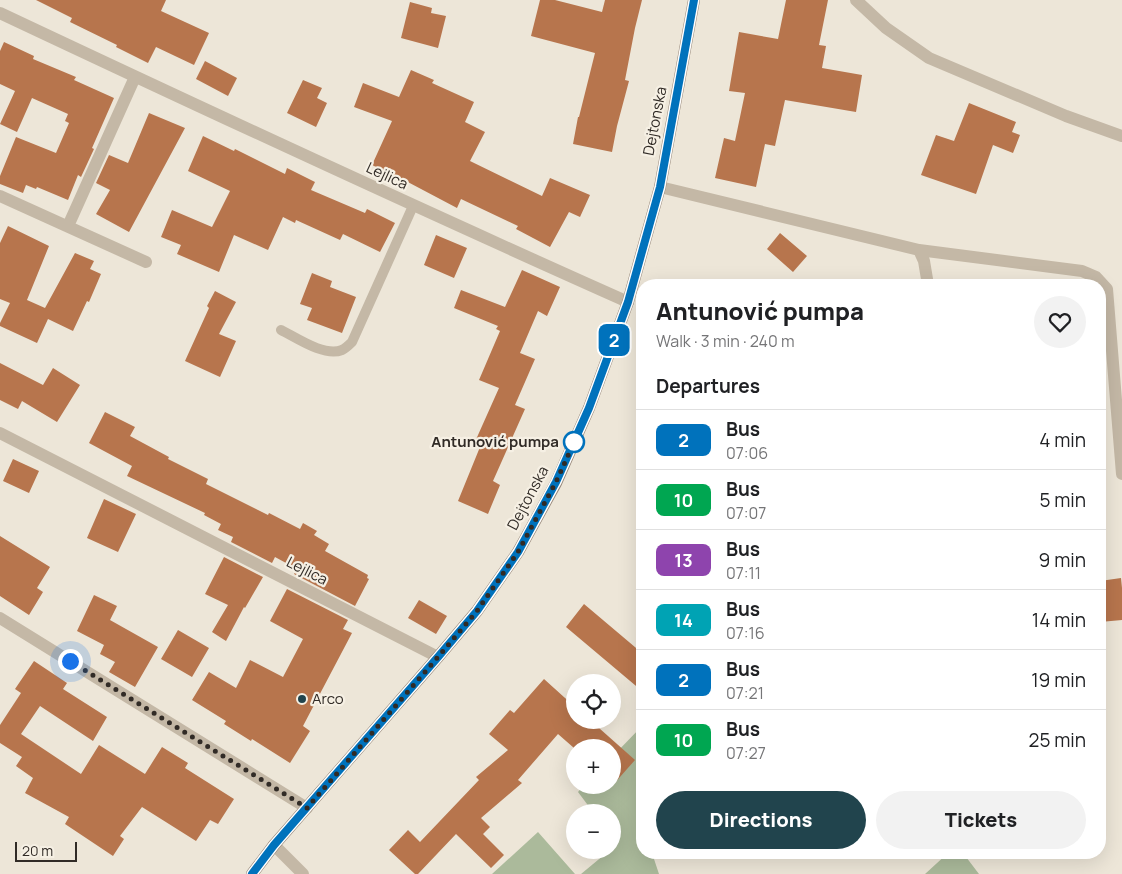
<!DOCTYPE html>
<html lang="en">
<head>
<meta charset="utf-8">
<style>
  :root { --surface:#fff; --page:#f2f2f2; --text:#202124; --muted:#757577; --line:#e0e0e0; --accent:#21444d }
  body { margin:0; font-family:Manrope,sans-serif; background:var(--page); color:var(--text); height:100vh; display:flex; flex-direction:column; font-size:19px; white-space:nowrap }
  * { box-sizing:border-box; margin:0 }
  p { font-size:16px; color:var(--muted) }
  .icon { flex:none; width:28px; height:28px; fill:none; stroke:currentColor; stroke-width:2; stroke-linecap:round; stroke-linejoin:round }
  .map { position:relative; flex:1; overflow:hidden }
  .panel { position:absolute; left:636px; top:279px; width:470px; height:580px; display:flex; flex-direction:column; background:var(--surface); border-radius:20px; box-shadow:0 5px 20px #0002 }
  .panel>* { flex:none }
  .badge { padding:0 10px; border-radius:8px; font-size:18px; line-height:32px }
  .tools { position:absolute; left:566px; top:674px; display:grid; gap:10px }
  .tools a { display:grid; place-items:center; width:55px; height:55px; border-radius:50%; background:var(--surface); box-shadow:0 5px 20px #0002; font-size:25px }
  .scale { position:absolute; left:15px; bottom:12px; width:62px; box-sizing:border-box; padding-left:5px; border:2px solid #312b26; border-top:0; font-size:14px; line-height:18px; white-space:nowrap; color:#312b26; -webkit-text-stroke:4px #f6f0e4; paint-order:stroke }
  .you { position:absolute; width:25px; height:25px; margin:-12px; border:4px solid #fff; border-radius:50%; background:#1a73e8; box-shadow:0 0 0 8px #1a73e833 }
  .map>.badge { position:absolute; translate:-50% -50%; box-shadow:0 0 0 2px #fff }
  h2 { padding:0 20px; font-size:19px; line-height:45px }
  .round { display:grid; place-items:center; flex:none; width:52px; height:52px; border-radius:26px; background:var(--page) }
  .head { display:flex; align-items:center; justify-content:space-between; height:85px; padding:0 20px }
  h1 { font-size:24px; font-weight:800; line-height:38px }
  .button { display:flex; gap:10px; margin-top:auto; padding:10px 20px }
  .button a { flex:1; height:58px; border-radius:30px; background:var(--accent); color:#fff; font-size:20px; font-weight:800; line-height:58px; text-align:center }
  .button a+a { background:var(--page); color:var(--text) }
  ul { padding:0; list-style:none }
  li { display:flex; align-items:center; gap:15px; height:60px; padding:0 20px; border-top:1px solid var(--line) }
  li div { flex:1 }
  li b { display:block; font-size:19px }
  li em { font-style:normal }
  li .badge { min-width:55px; font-weight:700; text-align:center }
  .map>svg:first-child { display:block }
  .green { fill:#abba9b }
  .building { fill:#b7754d }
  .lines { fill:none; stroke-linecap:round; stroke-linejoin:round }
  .lane { stroke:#c4b8a6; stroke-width:10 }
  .street { stroke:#c4b8a6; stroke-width:12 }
  .secondary { stroke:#978778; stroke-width:12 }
  .line-casing { stroke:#fff; stroke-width:11 }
  .line { stroke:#0072bc; stroke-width:8 }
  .walk { stroke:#312b26; stroke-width:5; stroke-dasharray:0 9 }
  .stop-dot { fill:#fff; stroke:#0072bc; stroke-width:2.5 }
  .poi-dot { fill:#21444d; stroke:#f6f0e4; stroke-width:2 }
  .labels { text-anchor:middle; stroke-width:4.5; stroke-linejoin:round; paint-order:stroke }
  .street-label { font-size:15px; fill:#312b26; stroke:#f6f0e4 }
  .stop-label { font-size:15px; font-weight:bold; fill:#312b26; stroke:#f6f0e4; text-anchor:end }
  .poi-label { font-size:15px; fill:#312b26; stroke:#f6f0e4; text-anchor:start }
</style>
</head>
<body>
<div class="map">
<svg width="1122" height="874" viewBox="0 0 1122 874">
  <rect width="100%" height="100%" fill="#ede6d8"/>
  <!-- green -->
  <path class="green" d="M642,726v126l10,1 7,21h-78l29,-24h2l1,-2 3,-3 -3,-5 -1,-28h-19l-15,-20 6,-7h28l1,-29z
    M538,832l37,42h-83z
    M948,853h15l16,21h-54z"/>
  <!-- building -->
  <path class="building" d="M36,0h130l-5,11 48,22 -15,32 -38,-18 -8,16 -32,-16 1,-2 -47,-23 2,-4z
    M540,0h15l47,12 3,-12h37l-7,28 -10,52 4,1 -12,45 -5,26 -39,-8 5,-27h1l16,-64 -64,-17z
    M786,0h42l-9,45 7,1 -4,22 40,7 -6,37 -71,-12 -10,46 -10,-2 -9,43 -41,-9 9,-40 11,3 10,-48 -16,-2 10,-59 39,7z
    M410,2l22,6 -1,5 15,3 -8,32 -37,-10z
    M4,42l30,14 -1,3 43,18 -2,3 40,18 -22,50 2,1 -13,28 -3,-2 -10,25 -31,-13 -1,2 -10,-4 -3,8 -23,-9v-8l16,-39 40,16 13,-30 -4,-2 3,-7 -36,-16 -15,34 -17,-8 15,-33 -15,-7v-33z
    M205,61l32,17 -9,18 -32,-17z
    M411,70l23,10 -2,3 42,19 -9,20 20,10 -15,29 72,35 8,-18 40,17 -10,22 -11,-5 -19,35 -34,-18 2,-3 -57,-27 -4,9 -53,-28 -32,-15 20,-44 -38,-14 9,-24 36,14z
    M303,80l19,8 -5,10 10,5 -11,24 -29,-14z
    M969,103l47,19 -4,10 8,3 -7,18 -20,-8 -17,49 -55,-19 15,-40 18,6z
    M149,113l36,15 -56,104 -33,-18 14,-24 -14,-7 13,-28 19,8z
    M203,136l31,15 1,-2 50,25 2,-6 28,14 -4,8 54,23 2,-4 28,14 -15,29 -37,-18 -3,6 -44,-20 -1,3 -12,-6 -15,33 -34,-15 -15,37 -42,-18 4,-9 -20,-8 11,-27 40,17 18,-36 -42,-20z
    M8,226l41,20 -22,54 18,8 30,-55 19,8 -4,8 11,5 -12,28 -2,-1 -14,30 -25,-12 -11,24 -37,-17v-3l10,-20 -10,-4v-56z
    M780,233l27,23 -14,16 -26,-23z
    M436,235l31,13 -13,30 -30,-13z
    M522,270l38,17 -13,29 -9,-5 -18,42 15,6 -20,46 10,4 -32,72 7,4 -12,29 -30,-13 22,-54 -6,-3 25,-56 -20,-8 21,-49 -4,-2 2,-3 -44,-18 7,-18 44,17z
    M312,273l20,8 -2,6 26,10 -14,36 -35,-13 5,-12 -12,-4z
    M215,291l21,11 -17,32 17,7 -16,36 -35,-16 24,-53 -2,-2z
    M0,363l43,22 10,-17 27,17 -23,37 -35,-21 -4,8 -18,-9z
    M105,412l30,15 -5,9 39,21 -1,2 40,20 -2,5 62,31 1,-2 31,16 3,-6 14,8 -3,4 15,9 -4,7 43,24 -1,3 2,1 -14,27 -61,-32 3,-5 -22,-12 -3,6 -41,-21 2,-5 -15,-7 3,-6 -17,-9 1,-2 -78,-37 5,-10 -43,-23z
    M13,459l26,12 -10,22 -26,-12z
    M104,499l32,15 -18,38 -31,-14z
    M0,536l50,31 -13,21 6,4 -14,23 -29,-19z
    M224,557l39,20 -18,31 -1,-1 -18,34 -14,-9 16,-27 -23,-11z
    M1121,578l1,10v32l-22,2v-41z
    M287,589l61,31 -5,9 9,4 -49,93 7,5 -20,32 -38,-24 -1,2 -27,-17 2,-3 -34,-21 17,-28 27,16 14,-28 33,17 20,-38 -33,-18z
    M94,595l23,11 -7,14 48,27 -23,40 -26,-15 6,-10 -15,-8 4,-9 -27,-14z
    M419,600l28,16 -11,18 -28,-16z
    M584,604l58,49v38l-76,-64z
    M178,630l31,18 -17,29 -31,-18z
    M34,661l33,22 -4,6 44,28 -14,24 -53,-35 -19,28 60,40 18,-29 46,29 17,-27 26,16 -3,5 49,31 -16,25 -8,-4 -14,21 -54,-34 -22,29 4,3 -11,17 -48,-32 4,-7 -44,-24 8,-15 -17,-12 6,-9 -22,-14v-18l21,-32 -6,-4z
    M544,679l31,28v13h15l45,40 -23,26v-38h-38l-16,-14 -40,46 4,3 -41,35 9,9 -7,7 21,21 -13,13 -35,-34 -38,40h-3l-26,-24 19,-20 12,12 59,-62 -3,-3 32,-27 -19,-16 21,-24 4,3z"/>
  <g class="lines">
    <!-- lane -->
    <path class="lane" d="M281,330c16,8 43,27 61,20 4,-2 7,-5 10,-8l61,-136"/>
    <!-- street -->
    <path class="street" d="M856,0l30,28 43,30 137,58 56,20
      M0,13c208,98 417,195 628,289
      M660,187l259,63 163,21 14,6 11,12 15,185
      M0,196l146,66
      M68,226l67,-149
      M919,250l5,11 4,24
      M0,433l438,224
      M0,618l307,190
      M274,845l29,29"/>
    <!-- secondary -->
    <path class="secondary" d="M252,874l22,-29 164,-188 39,-46 41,-59 38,-69 33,-75 39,-106 32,-115 34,-187"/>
  </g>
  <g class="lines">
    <!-- line casing -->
    <g class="line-casing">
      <path id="line" d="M252,874l22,-29 164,-188 39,-46 41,-59 38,-70 33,-74 39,-106 32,-115 34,-187"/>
    </g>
    <!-- line -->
    <use href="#line" class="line"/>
    <!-- walk -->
    <path class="walk" d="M70,661l237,147 131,-151 39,-46 41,-59 38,-70 20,-44 -2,4"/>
  </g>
  <!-- markers -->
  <circle class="stop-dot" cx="574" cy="442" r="10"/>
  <circle class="poi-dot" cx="302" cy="699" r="5"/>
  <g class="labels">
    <!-- street labels -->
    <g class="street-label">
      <text transform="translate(655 121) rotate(-79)" y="5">Dejtonska</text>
      <text transform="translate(387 176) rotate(25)" y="5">Lejlica</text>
      <text transform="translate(528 498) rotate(-62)" y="5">Dejtonska</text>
      <text transform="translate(307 571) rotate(27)" y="5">Lejlica</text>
    </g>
    <!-- stop labels -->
    <g class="stop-label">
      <text x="559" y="447">Antunović pumpa</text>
    </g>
    <!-- poi labels -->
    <g class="poi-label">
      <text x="312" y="704">Arco</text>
    </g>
  </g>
</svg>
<div class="tools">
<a><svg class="icon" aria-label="locate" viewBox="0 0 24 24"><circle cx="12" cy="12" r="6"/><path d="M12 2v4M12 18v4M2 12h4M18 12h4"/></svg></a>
<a>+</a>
<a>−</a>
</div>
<div class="scale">20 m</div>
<div class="you" style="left:70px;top:661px"></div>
<b class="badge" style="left:614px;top:340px;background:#0072bc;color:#fff">2</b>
<section class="panel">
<div class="head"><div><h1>Antunović pumpa</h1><p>Walk · 3 min · 240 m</p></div><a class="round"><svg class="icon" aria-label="heart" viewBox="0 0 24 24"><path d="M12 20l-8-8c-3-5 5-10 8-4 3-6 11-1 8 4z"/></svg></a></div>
<h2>Departures</h2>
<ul>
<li><span class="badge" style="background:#0072bc;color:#fff">2</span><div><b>Bus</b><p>07:06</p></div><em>4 min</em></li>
<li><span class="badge" style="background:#00a651;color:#fff">10</span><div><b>Bus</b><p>07:07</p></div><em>5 min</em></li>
<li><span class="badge" style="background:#8e44ad;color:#fff">13</span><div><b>Bus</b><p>07:11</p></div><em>9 min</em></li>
<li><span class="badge" style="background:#00a3b4;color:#fff">14</span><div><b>Bus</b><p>07:16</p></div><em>14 min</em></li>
<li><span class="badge" style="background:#0072bc;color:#fff">2</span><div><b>Bus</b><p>07:21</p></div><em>19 min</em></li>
<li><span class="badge" style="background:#00a651;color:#fff">10</span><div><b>Bus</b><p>07:27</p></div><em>25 min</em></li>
</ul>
<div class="button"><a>Directions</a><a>Tickets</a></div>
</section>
</div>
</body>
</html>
